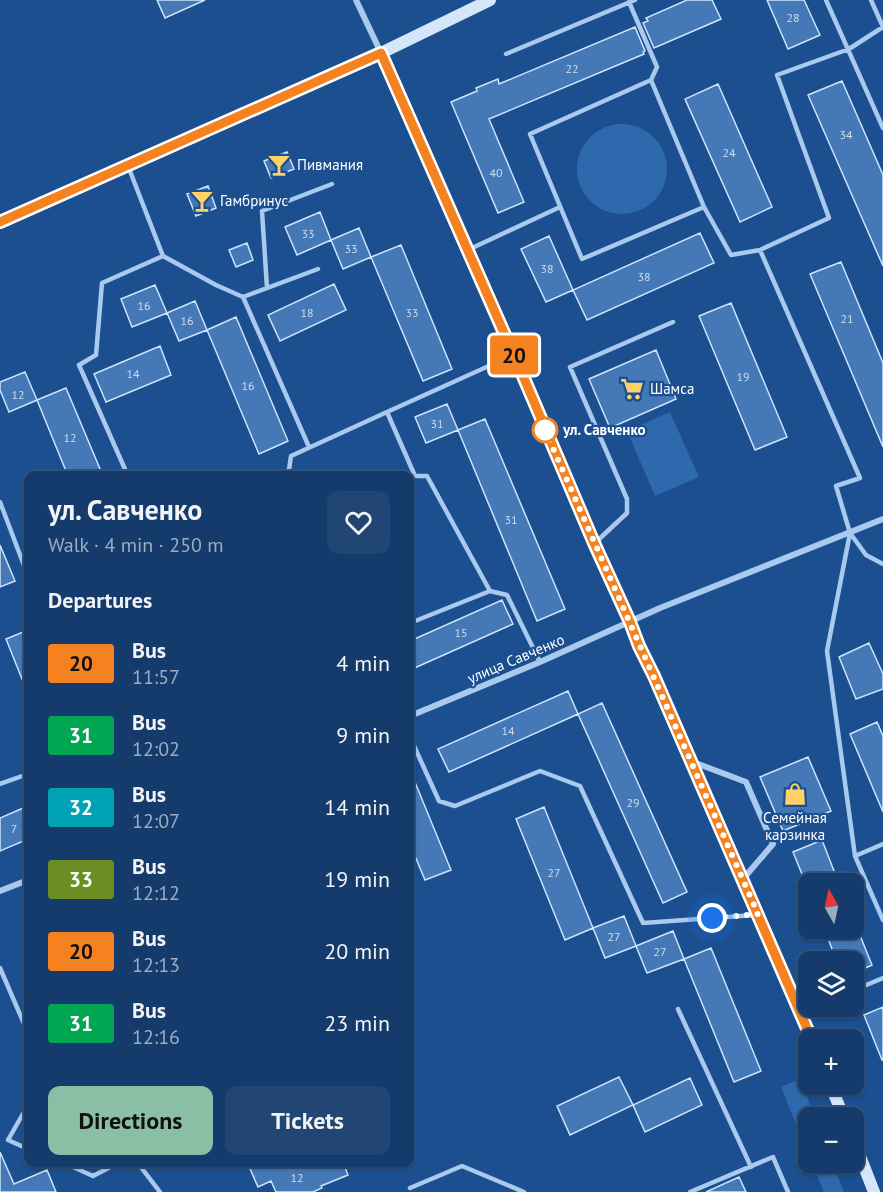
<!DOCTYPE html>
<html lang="en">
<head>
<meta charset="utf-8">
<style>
  :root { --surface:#143b6b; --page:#214673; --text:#f1f3f6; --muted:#9dadc1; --line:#33557e; --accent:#8abfa5 }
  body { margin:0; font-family:"PT Sans",sans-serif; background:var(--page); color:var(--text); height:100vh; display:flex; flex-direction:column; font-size:22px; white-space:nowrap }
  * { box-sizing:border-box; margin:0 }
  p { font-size:20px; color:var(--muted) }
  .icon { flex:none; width:33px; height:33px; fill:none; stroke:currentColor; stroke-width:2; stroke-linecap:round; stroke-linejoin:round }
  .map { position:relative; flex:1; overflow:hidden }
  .sheet { position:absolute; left:24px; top:471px; width:390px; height:696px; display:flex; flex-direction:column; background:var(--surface); border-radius:12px; box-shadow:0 2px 4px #0004,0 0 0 2px var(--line) }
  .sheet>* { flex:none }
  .badge { padding:0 12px; border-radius:4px; font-size:21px; line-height:39px }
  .needle { width:39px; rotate:351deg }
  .tools { position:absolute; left:798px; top:873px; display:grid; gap:12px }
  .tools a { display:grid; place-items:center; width:66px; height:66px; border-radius:12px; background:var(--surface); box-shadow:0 2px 4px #0004,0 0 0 2px var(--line); font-size:30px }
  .you { position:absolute; width:30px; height:30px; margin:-15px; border:4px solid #fff; border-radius:50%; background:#1a73e8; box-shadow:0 0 0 9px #1a73e833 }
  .map>.badge { position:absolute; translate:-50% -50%; box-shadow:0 0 0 3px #fff }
  h2 { padding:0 24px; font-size:22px; line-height:54px }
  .round { display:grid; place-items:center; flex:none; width:63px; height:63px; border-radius:12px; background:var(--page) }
  .head { display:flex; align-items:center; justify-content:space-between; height:102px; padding:0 24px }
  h1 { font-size:28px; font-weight:700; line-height:45px }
  .primary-button { display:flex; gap:12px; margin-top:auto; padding:12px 24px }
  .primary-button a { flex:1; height:69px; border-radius:12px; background:var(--accent); color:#111; font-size:24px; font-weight:700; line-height:69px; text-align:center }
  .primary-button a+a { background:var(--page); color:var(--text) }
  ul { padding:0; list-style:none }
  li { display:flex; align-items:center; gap:18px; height:72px; padding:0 24px }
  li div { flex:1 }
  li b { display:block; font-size:22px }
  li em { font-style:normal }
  li .badge { min-width:66px; font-weight:700; text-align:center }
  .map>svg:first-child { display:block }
  .green { fill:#2e69ad }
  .building { fill:#4478b7; stroke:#cfe3fa; stroke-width:1.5 }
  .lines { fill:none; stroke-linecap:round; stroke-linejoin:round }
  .lane { stroke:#a9c9ee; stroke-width:4.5 }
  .street { stroke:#a9c9ee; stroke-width:6 }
  .secondary { stroke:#d6e6fa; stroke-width:12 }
  .line-casing { stroke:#fff; stroke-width:14 }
  .line { stroke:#f58220; stroke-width:9 }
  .walk { stroke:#fff; stroke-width:6; stroke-dasharray:0 10.8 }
  .stop-dot { fill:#fff; stroke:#f58220; stroke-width:3 }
  .labels { text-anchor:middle; stroke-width:4.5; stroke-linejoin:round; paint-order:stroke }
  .number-label { font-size:12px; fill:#d0dded }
  .poi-label { font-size:15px; fill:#fff; stroke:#1b4f8f; text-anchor:start }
  .stop-label { font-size:15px; font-weight:bold; fill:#fff; stroke:#1b4f8f; text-anchor:start }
  .street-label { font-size:15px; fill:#fff; stroke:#1b4f8f }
</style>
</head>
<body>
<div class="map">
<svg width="883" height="1192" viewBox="0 0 883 1192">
  <rect width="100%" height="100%" fill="#1b4f8f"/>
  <!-- green -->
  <path class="green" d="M577 169a45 45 0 1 1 90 0a45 45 0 1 1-90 0Z
    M670,412l29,65 -44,19 -28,-65z
    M800,1079l15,38 -7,1v36l-27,-67z
    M812,1163h20l12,29h-20z"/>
  <!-- building -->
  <path class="building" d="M157,0h48l-40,18z
    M687,0h25l9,19 -67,29 -11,-25 5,-2 -2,-3z
    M767,0h37l16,35 -32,14z
    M635,27l10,24 -2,1 1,2 -155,65 35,83 -26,11 -47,-111 26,-11 -1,-3 22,-9 1,5z
    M842,81l41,94v91l-75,-171z
    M718,84l54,123 -32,15 -55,-123z
    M287,152l7,17 -23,9 -7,-17z
    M208,186l8,22 -20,8 -9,-22z
    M320,212l11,28 -34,15 -12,-28z
    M359,228l12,29 -28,12 -12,-29z
    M700,233l14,30 -127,57 -14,-30z
    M549,236l24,54 -27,12 -25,-53z
    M247,243l6,17 -17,7 -7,-17z
    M401,245l51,124 -29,12 -52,-124z
    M841,262l42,101v84l-73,-173z
    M334,284l12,26 -66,31 -12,-26z
    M155,285l12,28 -35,14 -11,-28z
    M195,301l12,29 -28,11 -12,-28z
    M731,303l56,134 -32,13 -56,-134z
    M236,317l52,124 -29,13 -52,-124z
    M160,346l11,29 -65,27 -12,-28z
    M656,350l20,49 -66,29 -21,-49z
    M25,372l12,28 -28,12 -9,-22v-8z
    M66,388l37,88h-35l-31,-76z
    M447,404l11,26 -32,13 -11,-26z
    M485,419l80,190 -28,12 -79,-191z
    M0,545l15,36 -15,6z
    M502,600l11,24 -103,46v-29z
    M28,630v64l-22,-55z
    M869,643l14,31v15l-27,10 -17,-42z
    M568,691l10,23 -129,58 -11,-23z
    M602,703l85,189 -24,11 -85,-189z
    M877,722l6,14v76l-33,-78z
    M808,757l23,54 -48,20 -23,-54z
    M410,770l41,100 -26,10 -15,-36z
    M28,806v33l-28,12v-33z
    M544,807l49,121 -28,12 -49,-121z
    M822,840l17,44h-33l-13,-32z
    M624,916l12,30 -31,12 -12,-30z
    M824,928h33l15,37 -18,8v-11h-17z
    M673,931l11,28 -37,14 -11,-27z
    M711,948l50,123 -27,11 -50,-123z
    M883,1007v53h-1l-18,-45z
    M619,1077l14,28 -63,30 -13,-29z
    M690,1078l12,27 -57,27 -12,-27z
    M0,1152l14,32 33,-14 9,22h-56z
    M247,1162h96l5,13 -27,11 1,2 -9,4h-37l-5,-11 -13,6z
    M739,1177l7,15h-40z"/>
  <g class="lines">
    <!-- lane -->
    <path class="lane" d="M826,0l57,128
      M871,0l12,27
      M629,2l28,65 -6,13 -121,54 52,125 122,-52 27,48 29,-5 69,-32 -52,-143 72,-26 34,-22
      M506,54l129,-54
      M651,80l53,127
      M128,166l35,90 -61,27 -6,72 -17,10 49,111
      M470,249l90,-42
      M760,250l100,228 -24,8 14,47 16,22 17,9
      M163,256l53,29 27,12 66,150
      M267,288l-5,-77 70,-27
      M243,297l75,-28
      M275,476l14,-6 2,-14 96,-44
      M0,502l28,74
      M850,533l-23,118 28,205 28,64
      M596,542l31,-29v-14l-57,-132 103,-45
      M490,591l-63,-115h-12l-28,-64 126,-57
      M410,623l80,-32 17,4 33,67
      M410,737l29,64 16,5 85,-35 40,15 63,137 112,-8
      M0,784l28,-10
      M855,856l28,-12
      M0,968l28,65
      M854,990l29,-12
      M678,1009l73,158
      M801,1012l14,-6
      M28,1105l-20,35 20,9
      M62,1162l31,14 27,-14
      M137,1162l23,30
      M410,1188l52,-22 62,26
      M690,1192l83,-35 15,35"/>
    <!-- street -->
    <path class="street" d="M356,0l25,53
      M410,716l130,-54 120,-54 223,-89
      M693,762l53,20 27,62 -30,35
      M0,891l28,-11"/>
    <!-- secondary -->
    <path class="secondary" d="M381,53l142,323 71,167 60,134 158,363
      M0,222l381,-169 109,-53
      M830,1084l14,34
      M854,1141l20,51"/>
  </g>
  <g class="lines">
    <!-- line casing -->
    <g class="line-casing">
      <path id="line" d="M0,222l381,-169 142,323 71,167 36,79 9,24 15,30 158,364"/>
    </g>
    <!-- line -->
    <use href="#line" class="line"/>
    <!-- walk -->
    <path class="walk" d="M545,430l213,484 -46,4"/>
  </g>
  <!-- icons -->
  <defs>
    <g id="bar-bare" transform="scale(1.8)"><path d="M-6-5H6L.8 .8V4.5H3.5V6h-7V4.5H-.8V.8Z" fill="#ffd166" stroke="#1b4f8f" stroke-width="2.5" paint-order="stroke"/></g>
    <g id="supermarket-bare" transform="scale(1.8)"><path d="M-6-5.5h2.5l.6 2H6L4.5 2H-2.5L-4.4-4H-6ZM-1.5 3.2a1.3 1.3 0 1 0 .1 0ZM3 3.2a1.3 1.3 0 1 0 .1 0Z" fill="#ffd166" stroke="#1b4f8f" stroke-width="2.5" paint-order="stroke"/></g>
    <g id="shop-bare" transform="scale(1.8)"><path d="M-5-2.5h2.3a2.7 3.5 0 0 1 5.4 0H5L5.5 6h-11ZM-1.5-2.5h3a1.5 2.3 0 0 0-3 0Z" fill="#ffd166" stroke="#1b4f8f" stroke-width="2.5" paint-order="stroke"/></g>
  </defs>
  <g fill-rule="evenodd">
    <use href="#bar-bare" x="279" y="165"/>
    <use href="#bar-bare" x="202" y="201"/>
    <use href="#supermarket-bare" x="632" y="389"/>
    <use href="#shop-bare" x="795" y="794"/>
  </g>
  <!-- markers -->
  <circle class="stop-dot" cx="545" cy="430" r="12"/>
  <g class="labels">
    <!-- number labels -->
    <g class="number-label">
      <text x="793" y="22">28</text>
      <text x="572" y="73">22</text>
      <text x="846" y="139">34</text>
      <text x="729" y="157">24</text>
      <text x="496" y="177">40</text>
      <text x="308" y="238">33</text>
      <text x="351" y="253">33</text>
      <text x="547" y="273">38</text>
      <text x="644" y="281">38</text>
      <text x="144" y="310">16</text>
      <text x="307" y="317">18</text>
      <text x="412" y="317">33</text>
      <text x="847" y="323">21</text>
      <text x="187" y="325">16</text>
      <text x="133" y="378">14</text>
      <text x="743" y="381">19</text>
      <text x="248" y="390">16</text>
      <text x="18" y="399">12</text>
      <text x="437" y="428">31</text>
      <text x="70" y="442">12</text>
      <text x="511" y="524">31</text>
      <text x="461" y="637">15</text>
      <text x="508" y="735">14</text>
      <text x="633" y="807">29</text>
      <text x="14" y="833">7</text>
      <text x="554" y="877">27</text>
      <text x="614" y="941">27</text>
      <text x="660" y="956">27</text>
      <text x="297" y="1182">12</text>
    </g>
    <!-- poi labels -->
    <g class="poi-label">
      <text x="297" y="170">Пивмания</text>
      <text x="220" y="206">Гамбринус</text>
      <text x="650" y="394">Шамса</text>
      <text x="795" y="823" text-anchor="middle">Семейная<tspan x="795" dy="17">карзинка</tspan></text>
    </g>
    <!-- stop labels -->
    <g class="stop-label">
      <text x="563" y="435">ул. Савченко</text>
    </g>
    <!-- street labels -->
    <g class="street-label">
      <text transform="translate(516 659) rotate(-23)" y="5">улица Савченко</text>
    </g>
  </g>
</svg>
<div class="tools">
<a><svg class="needle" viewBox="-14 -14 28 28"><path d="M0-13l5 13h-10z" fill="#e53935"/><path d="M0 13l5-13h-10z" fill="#9dadc1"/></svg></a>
<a><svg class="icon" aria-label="layers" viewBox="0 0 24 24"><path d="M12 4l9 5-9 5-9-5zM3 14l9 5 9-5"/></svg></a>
<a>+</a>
<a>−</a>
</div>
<div class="you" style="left:712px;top:918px"></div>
<b class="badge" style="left:514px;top:355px;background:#f58220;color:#111">20</b>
<section class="sheet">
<div class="head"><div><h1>ул. Савченко</h1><p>Walk · 4 min · 250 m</p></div><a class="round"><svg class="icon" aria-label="heart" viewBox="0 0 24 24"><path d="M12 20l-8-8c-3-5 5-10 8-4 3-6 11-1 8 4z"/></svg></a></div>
<h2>Departures</h2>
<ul>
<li><span class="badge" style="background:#f58220;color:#111">20</span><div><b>Bus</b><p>11:57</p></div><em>4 min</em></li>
<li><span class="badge" style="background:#00a651;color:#fff">31</span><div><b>Bus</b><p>12:02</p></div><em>9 min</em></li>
<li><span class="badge" style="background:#00a3b4;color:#fff">32</span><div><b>Bus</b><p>12:07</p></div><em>14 min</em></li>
<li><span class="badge" style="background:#6b8e23;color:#fff">33</span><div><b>Bus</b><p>12:12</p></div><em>19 min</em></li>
<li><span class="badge" style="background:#f58220;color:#111">20</span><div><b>Bus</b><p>12:13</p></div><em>20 min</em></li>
<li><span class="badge" style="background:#00a651;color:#fff">31</span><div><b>Bus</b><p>12:16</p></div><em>23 min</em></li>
</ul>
<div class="primary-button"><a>Directions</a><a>Tickets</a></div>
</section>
</div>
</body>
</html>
